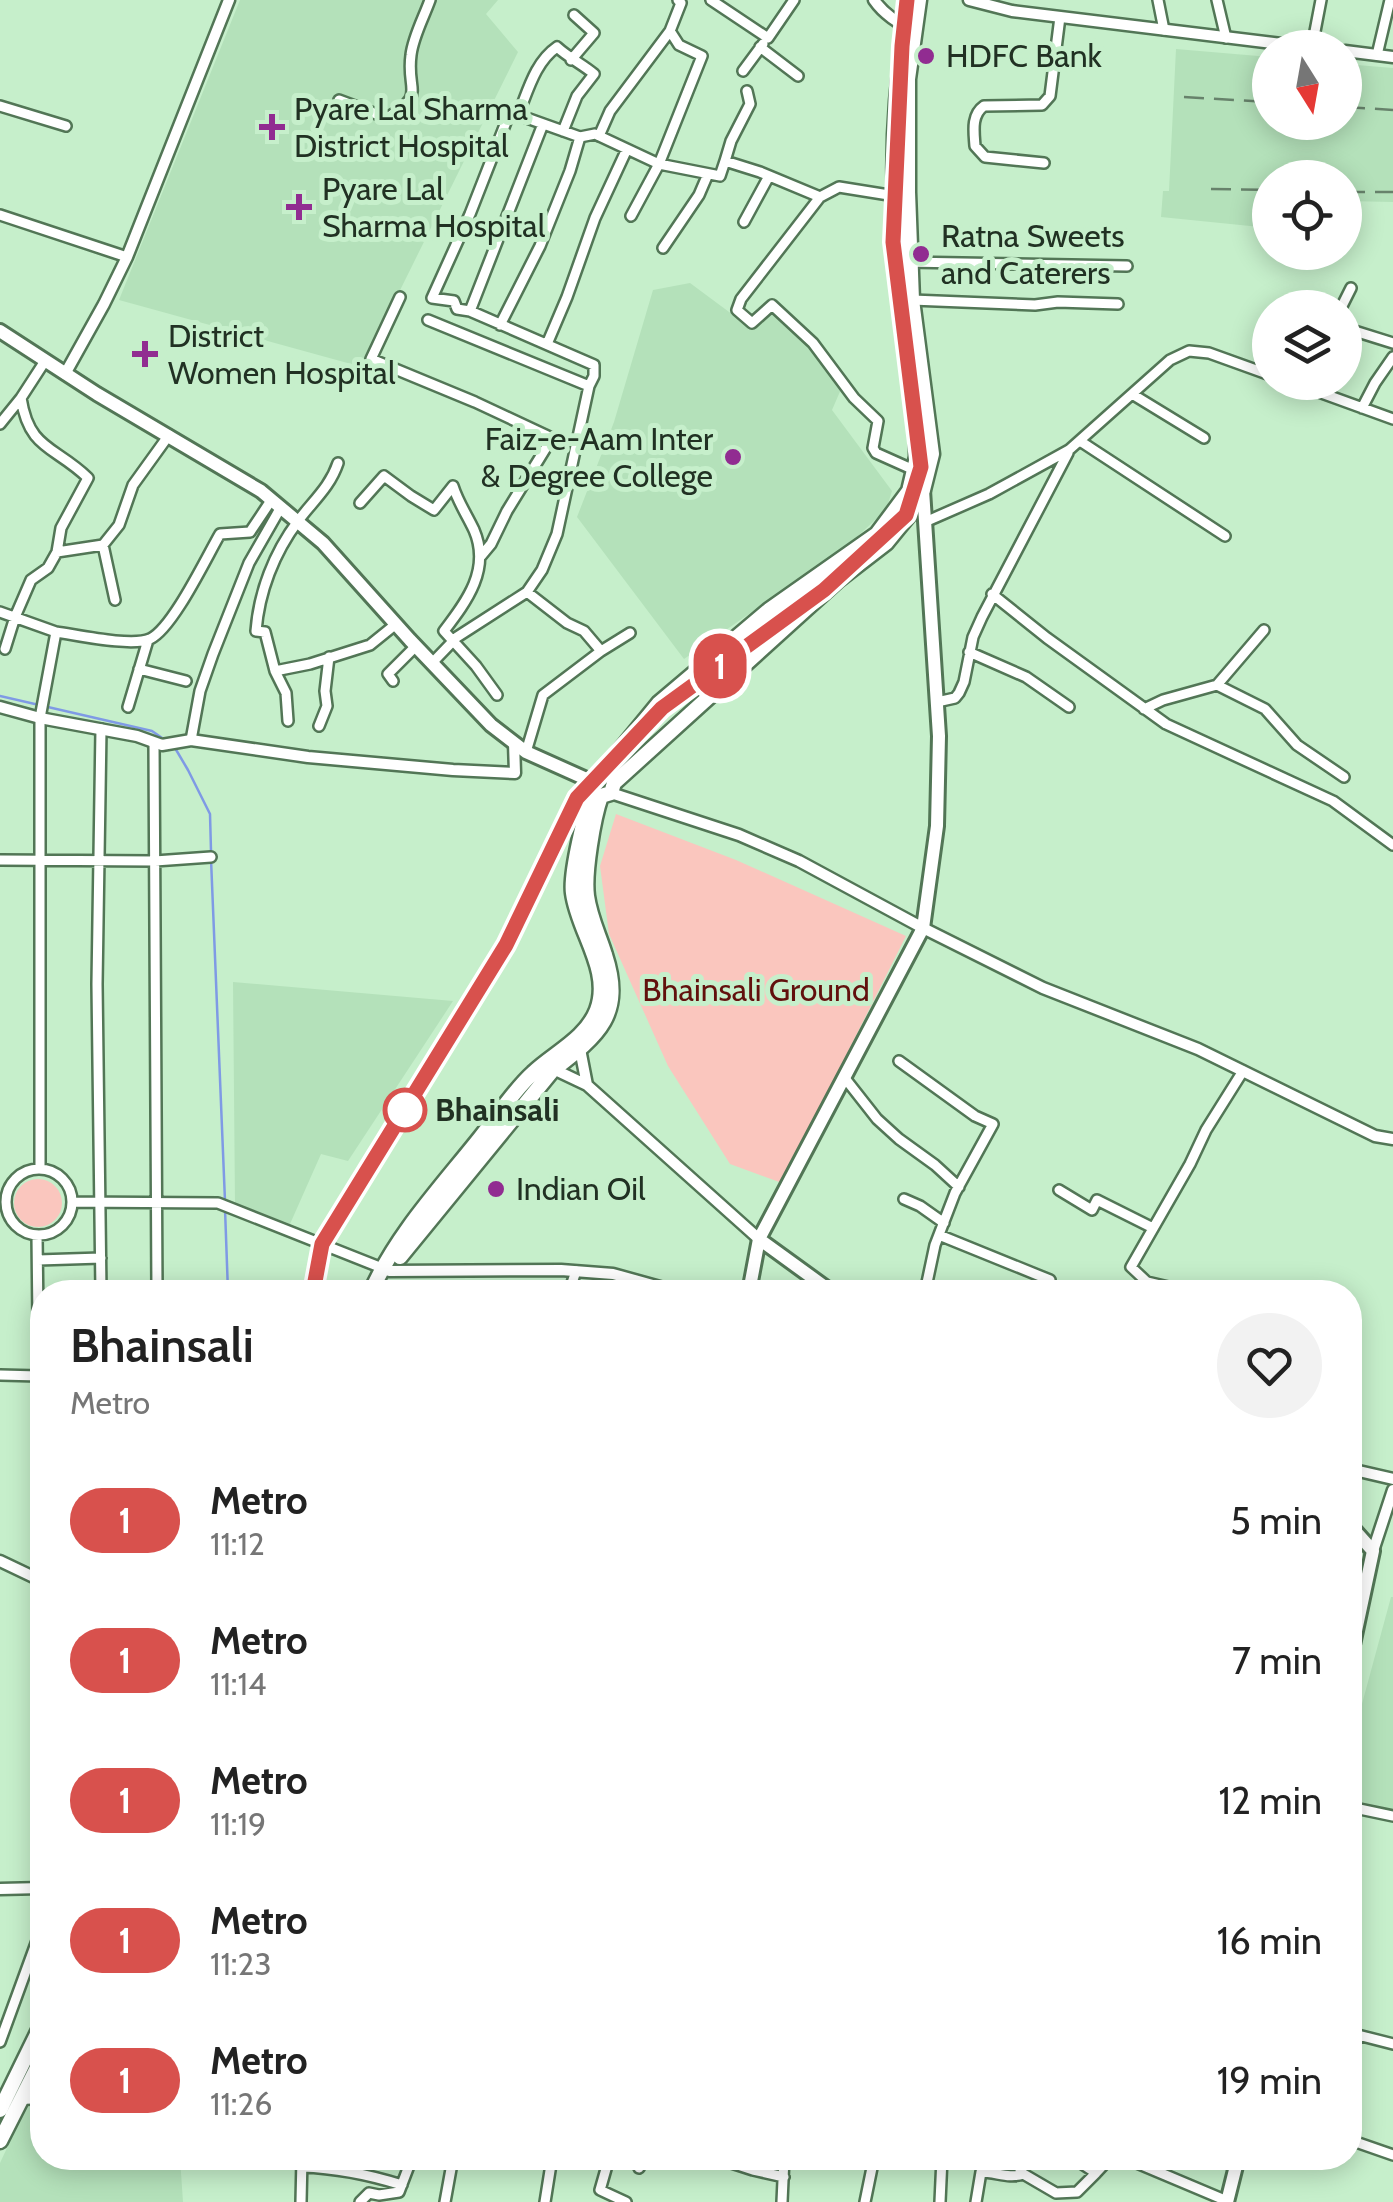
<!DOCTYPE html>
<html lang="en">
<head>
<meta charset="utf-8">
<style>
  :root { --surface:#fff; --page:#f2f2f2; --text:#222; --muted:#767676 }
  body { margin:0; font-family:Cabin,sans-serif; background:var(--page); color:var(--text); height:100vh; display:flex; flex-direction:column; font-size:38px; white-space:nowrap }
  * { box-sizing:border-box; margin:0 }
  p { font-size:32px; color:var(--muted) }
  .icon { flex:none; width:55px; height:55px; fill:none; stroke:currentColor; stroke-width:2; stroke-linecap:round; stroke-linejoin:round }
  .map { position:relative; flex:1; overflow:hidden }
  .sheet { position:absolute; left:30px; top:1280px; width:1332px; height:890px; display:flex; flex-direction:column; background:var(--surface); border-radius:40px; box-shadow:0 5px 25px #0003 }
  .sheet>* { flex:none }
  .badge { padding:0 20px; border-radius:32px; font-size:35px; line-height:65px }
  .needle { width:65px; rotate:169deg }
  .controls { position:absolute; left:1252px; top:30px; display:grid; gap:20px }
  .controls a { display:grid; place-items:center; width:110px; height:110px; border-radius:50%; background:var(--surface); box-shadow:0 5px 25px #0003; font-size:50px }
  .map>.badge { position:absolute; translate:-50% -50%; box-shadow:0 0 0 5px #fff }
  .round { display:grid; place-items:center; flex:none; width:105px; height:105px; border-radius:52px; background:var(--page) }
  .overview { display:flex; align-items:center; justify-content:space-between; height:170px; padding:0 40px }
  h1 { font-size:48px; font-weight:600; line-height:75px }
  ul { padding:0; list-style:none }
  li { display:flex; align-items:center; gap:30px; height:140px; padding:0 40px }
  li div { flex:1 }
  li b { display:block; font-size:38px }
  li em { font-style:normal }
  li .badge { min-width:110px; font-weight:700; text-align:center }
  .map>svg:first-child { display:block }
  .built { fill:#b4e1ba }
  .green { fill:#fac6be }
  .lines { fill:none; stroke-linecap:round; stroke-linejoin:round }
  .stream { stroke:#7f9ae5; stroke-width:2.5 }
  .minor-casing { stroke:#527656; stroke-width:14 }
  .tertiary-casing { stroke:#527656; stroke-width:15 }
  .secondary-casing { stroke:#527656; stroke-width:18 }
  .primary-casing { stroke:#527656; stroke-width:19 }
  .minor { stroke:#fff; stroke-width:9 }
  .tertiary { stroke:#fff; stroke-width:10 }
  .secondary { stroke:#fff; stroke-width:12 }
  .primary { stroke:#fff; stroke-width:14 }
  .rail { stroke:#67826b; stroke-width:2.5; stroke-dasharray:20 10; stroke-linecap:butt }
  .line-casing { stroke:#fff; stroke-width:22 }
  .line { stroke:#d8514d; stroke-width:15 }
  .poi-dot { fill:#912c91; stroke:#c6efcb; stroke-width:4 }
  .stop-dot { fill:#fff; stroke:#d8514d; stroke-width:5 }
  .labels { text-anchor:middle; stroke-width:10; stroke-linejoin:round; paint-order:stroke }
  .poi-label { font-size:32px; fill:#213123; stroke:#c6efcb; text-anchor:start }
  .park-label { font-size:32px; fill:#62100d; stroke:#c6efcb }
  .stop-label { font-size:32px; font-weight:bold; fill:#213123; stroke:#c6efcb; text-anchor:start }
</style>
</head>
<body>
<div class="map">
<svg width="1393" height="2202" viewBox="0 0 1393 2202">
  <rect width="100%" height="100%" fill="#c6efcb"/>
  <!-- built -->
  <path class="built" d="M240,0h258l-12,14 32,38 -156,315 -243,-67z
    M1176,49l94,8v65h75v-58l48,4v134l-48,-1v-23h-75v50l-109,-11 2,-26h6z
    M690,283l62,46 21,-19 72,70 -13,30 60,81 -6,19 -39,36 -163,113 -107,-142 37,-95 39,-132z
    M233,982l220,19 -105,160 -27,-7 -31,70 -55,-21z
    M1391,1597h2v213l-43,-9v-53z
    M32,2094h10v64h138l3,44h-183v-39z"/>
  <!-- green -->
  <path class="green" d="M616,814l120,46 170,76 -124,247 -52,-19 -62,-98 -59,-132 -9,-68z
    M14 1203a24 24 0 1 1 48 0a24 24 0 1 1-48 0Z"/>
  <g class="lines">
    <!-- stream -->
    <path class="stream" d="M0,696l152,35 13,9
      M175,748l13,22 22,44 1,37
      M211,859l14,342
      M225,1209l3,83"/>
    <!-- minor casing -->
    <g class="minor-casing">
      <path id="minor" d="M711,0l57,38 26,-38
        M1158,0l6,30
        M1217,0l9,38
        M760,47l38,29
        M1312,47l9,-47
        M1377,55l13,-55
        M571,60l23,-27 -20,-18
        M743,71l20,-27
        M339,100l48,18c40,-24 19,-26 24,-63 2,-18 13,-38 19,-55
        M0,106l66,20
        M518,115c10,-24 17,-53 39,-68 12,11 25,17 37,27l-17,22 -14,35
        M599,136l11,-25 60,-80 11,-28 -3,-3
        M725,161l6,-20 19,-37 -3,-13
        M1044,163l-59,-6 -10,-11c-1,-14 -4,-31 9,-40l58,-1 8,-9 10,-79
        M820,197l-79,102 -4,11 15,13 20,-18 41,38 41,55 24,23 -5,27 3,5 38,17
        M0,215l127,42
        M631,216l28,-52 43,-108 -23,-11 -9,-14
        M744,222l25,-46
        M663,248l36,-53 9,-21
        M907,262l220,4
        M400,297l-29,62 104,43 77,36 -45,73 -16,33 -10,12
        M912,300l123,5 23,-3 60,2
        M1341,308l10,-20
        M470,311l73,-187
        M428,320l161,66 -32,148 -15,36 -15,22 -70,45 -25,26
        M500,325l40,-79 30,-75 10,-34
        M1345,328l48,15
        M547,344l20,-47 28,-79 32,-69
        M45,361l-24,37c8,52 34,48 67,80l-27,50 -4,24
        M1291,382l102,37
        M589,386l5,-10v-11l-124,-54 -13,-2 -3,-8 -22,-3 38,-84 40,-102 70,25 15,-3 64,30 61,12 5,-15 35,11 60,25 19,-10 56,9
        M1132,394l72,44
        M1362,408l13,-25 18,-26
        M0,424l21,-26
        M1080,441l145,95
        M338,463c-8,24 -25,38 -40,58 -24,32 -39,71 -42,110l9,1 10,39 35,-7 60,-19 26,-21
        M360,503l24,-27 27,20 23,14 19,-24c5,16 14,29 21,44 17,39 -7,71 -30,101l32,35 21,29
        M925,522l64,-28 80,-44 101,-90 19,-9 20,2 61,22
        M103,545l12,55
        M992,594l55,44 119,86 167,77 60,44
        M0,612l56,20
        M5,649l10,-32 16,-37 17,-12 9,-16 46,-7 16,-20 14,-40 36,-50
        M601,651l29,-18
        M969,652l57,25 43,30
        M139,669l47,12
        M275,671l11,22 2,28
        M393,681l-5,-7 28,-28
        M1217,685l48,24 32,36 47,32
        M937,702l18,-4 4,-5 5,-11 9,-45 9,-20 86,-164
        M128,707l20,-67
        M1144,709l19,-9 54,-15 47,-55
        M319,726l8,-20 -2,-15 4,-34
        M191,740l9,-49 13,-37 36,-91 32,-56
        M154,744l3,548
        M526,752l17,-57 58,-44 -17,-20 -17,-8 -40,-31
        M0,860l155,1 56,-4
        M899,1061l76,55 18,8 -38,69 -20,52 -10,47
        M844,1077l33,42 22,20 36,26 24,22
        M40,1168v-450l16,-86c22,3 75,15 94,7 23,-11 56,-81 70,-105l30,-2 22,-33
        M6 1202a33 33 0 1 1 66 0a33 33 0 1 1-66 0Z
        M1059,1190l33,20 5,-10 56,28
        M904,1199l16,7 24,17
        M73,1202l145,1 169,67
        M37,1235l4,345 -3,37 4,24
        M939,1235l111,45
        M38,1260l63,-2
        M101,1292l-4,-308 4,-255
        M569,1292l7,-21
        M1190,1292l-43,-10 -16,-15 59,-103 16,-34 37,-59
        M0,1375l39,1
        M1350,1807l43,9
        M1350,2033l43,11
        M0,2042l42,-115
        M1350,2061l7,-26
        M1350,2140l43,15
        M392,2158l19,5
        M716,2158l37,12 31,7
        M1021,2158l-1,14 36,21 21,-1 19,-19
        M1073,2158l23,15 14,-15
        M1125,2158l102,43
        M1216,2158l20,9
        M302,2167c33,1 68,8 100,18
        M639,2168l5,-10
        M606,2169l-6,21 26,12
        M301,2202l1,-44
        M360,2202l9,-9 10,2 20,-3 13,-34
        M445,2202l8,-44
        M545,2202l7,-44
        M782,2202l2,-44
        M865,2202l9,-44
        M940,2202l2,-44
        M976,2202l5,-30c15,0 28,7 42,2"/>
    </g>
    <!-- tertiary casing -->
    <g class="tertiary-casing">
      <path id="tertiary" d="M874,0c9,13 25,25 41,30
        M969,0l43,11 302,37
        M1345,51l48,6
        M65,374l39,-70 23,-47 102,-257
        M0,707l40,11 97,18 25,9 29,-5 117,17 145,13 62,3 -1,-30
        M611,793l128,42 60,26 124,67 120,60 155,61 177,87 18,3
        M577,1045l3,4 7,36
        M549,1067l38,18 172,154
        M389,1271l172,-1 52,4 65,18
        M1350,1469l43,10
        M1373,1551l20,-61
        M0,1561l42,20
        M0,1889l42,-1
        M21,2099l21,-1"/>
    </g>
    <!-- secondary casing -->
    <g class="secondary-casing">
      <path id="secondary" d="M0,331l97,63 164,97 62,52 87,97 81,85 35,27 67,30
        M759,1239l73,53
        M749,1292l10,-53 164,-311 14,-102 2,-90 -16,-246 -2,1
        M1350,1525l23,26 -23,108
        M1227,2202l11,-44"/>
    </g>
    <!-- primary casing -->
    <g class="primary-casing">
      <path id="primary" d="M904,304c-12,-88 -14,-179 1,-267
        M600,775l59,-72 110,-93 108,-76 32,-43 8,-34v-20l-10,-106
        M601,796l10,-3 3,-10 224,-203 48,-37 22,-27 15,-26 9,-36 -20,-154 -4,-108v-113l11,-79
        M400,1257l152,-186c45,-35 73,-55 53,-116 -6,-20 -15,-37 -18,-59 -3,-23 6,-77 14,-100
        M371,1292c25,-57 70,-105 109,-154 17,-21 33,-47 53,-65 21,-20 53,-34 64,-63 15,-40 -19,-78 -24,-117 -3,-20 13,-83 20,-104
        M0,2110l42,-86
        M0,2141l42,-83"/>
    </g>
    <!-- minor -->
    <use href="#minor" class="minor"/>
    <!-- tertiary -->
    <use href="#tertiary" class="tertiary"/>
    <!-- secondary -->
    <use href="#secondary" class="secondary"/>
    <!-- primary -->
    <use href="#primary" class="primary"/>
    <!-- rail -->
    <path class="rail" d="M1184,97l86,5
      M1345,107l48,3
      M1211,189l59,1
      M1345,192h48"/>
  </g>
  <g class="lines">
    <!-- line casing -->
    <g class="line-casing">
      <path id="line" d="M313,1292l9,-48 184,-299 71,-147 85,-90 162,-118 82,-75 15,-48 -28,-225 9,-196 5,-46"/>
    </g>
    <!-- line -->
    <use href="#line" class="line"/>
  </g>
  <!-- markers -->
  <g class="poi-dot">
    <circle cx="926" cy="56" r="10"/>
    <path d="M267 112h10v10h10v10h-10v10h-10v-10h-10v-10h10z"/>
    <path d="M294 192h10v10h10v10h-10v10h-10v-10h-10v-10h10z"/>
    <circle cx="921" cy="254" r="10"/>
    <path d="M140 339h10v10h10v10h-10v10h-10v-10h-10v-10h10z"/>
    <circle cx="733" cy="457" r="10"/>
    <circle cx="496" cy="1189" r="10"/>
  </g>
  <circle class="stop-dot" cx="405" cy="1110" r="20"/>
  <g class="labels">
    <!-- poi labels -->
    <g class="poi-label">
      <text x="946" y="67">HDFC Bank</text>
      <text x="294" y="120">Pyare Lal Sharma<tspan x="294" dy="37">District Hospital</tspan></text>
      <text x="322" y="200">Pyare Lal<tspan x="322" dy="37">Sharma Hospital</tspan></text>
      <text x="941" y="247">Ratna Sweets<tspan x="941" dy="37">and Caterers</tspan></text>
      <text x="168" y="347">District<tspan x="168" dy="37">Women Hospital</tspan></text>
      <text x="713" y="450" text-anchor="end">Faiz-e-Aam Inter<tspan x="713" dy="37">&amp; Degree College</tspan></text>
      <text x="516" y="1200">Indian Oil</text>
    </g>
    <!-- park labels -->
    <g class="park-label">
      <text x="756" y="1001">Bhainsali Ground</text>
    </g>
    <!-- stop labels -->
    <g class="stop-label">
      <text x="435" y="1121">Bhainsali</text>
    </g>
  </g>
</svg>
<div class="controls">
<a><svg class="needle" viewBox="-14 -14 28 28"><path d="M0-13l5 13h-10z" fill="#e53935"/><path d="M0 13l5-13h-10z" fill="#767676"/></svg></a>
<a><svg class="icon" aria-label="locate" viewBox="0 0 24 24"><circle cx="12" cy="12" r="6"/><path d="M12 2v4M12 18v4M2 12h4M18 12h4"/></svg></a>
<a><svg class="icon" aria-label="layers" viewBox="0 0 24 24"><path d="M12 4l9 5-9 5-9-5zM3 14l9 5 9-5"/></svg></a>
</div>
<b class="badge" style="left:720px;top:666px;background:#d8514d;color:#fff">1</b>
<section class="sheet">
<div class="overview"><div><h1>Bhainsali</h1><p>Metro</p></div><a class="round"><svg class="icon" aria-label="heart" viewBox="0 0 24 24"><path d="M12 20l-8-8c-3-5 5-10 8-4 3-6 11-1 8 4z"/></svg></a></div>
<ul>
<li><span class="badge" style="background:#d8514d;color:#fff">1</span><div><b>Metro</b><p>11:12</p></div><em>5 min</em></li>
<li><span class="badge" style="background:#d8514d;color:#fff">1</span><div><b>Metro</b><p>11:14</p></div><em>7 min</em></li>
<li><span class="badge" style="background:#d8514d;color:#fff">1</span><div><b>Metro</b><p>11:19</p></div><em>12 min</em></li>
<li><span class="badge" style="background:#d8514d;color:#fff">1</span><div><b>Metro</b><p>11:23</p></div><em>16 min</em></li>
<li><span class="badge" style="background:#d8514d;color:#fff">1</span><div><b>Metro</b><p>11:26</p></div><em>19 min</em></li>
</ul>
</section>
</div>
</body>
</html>
